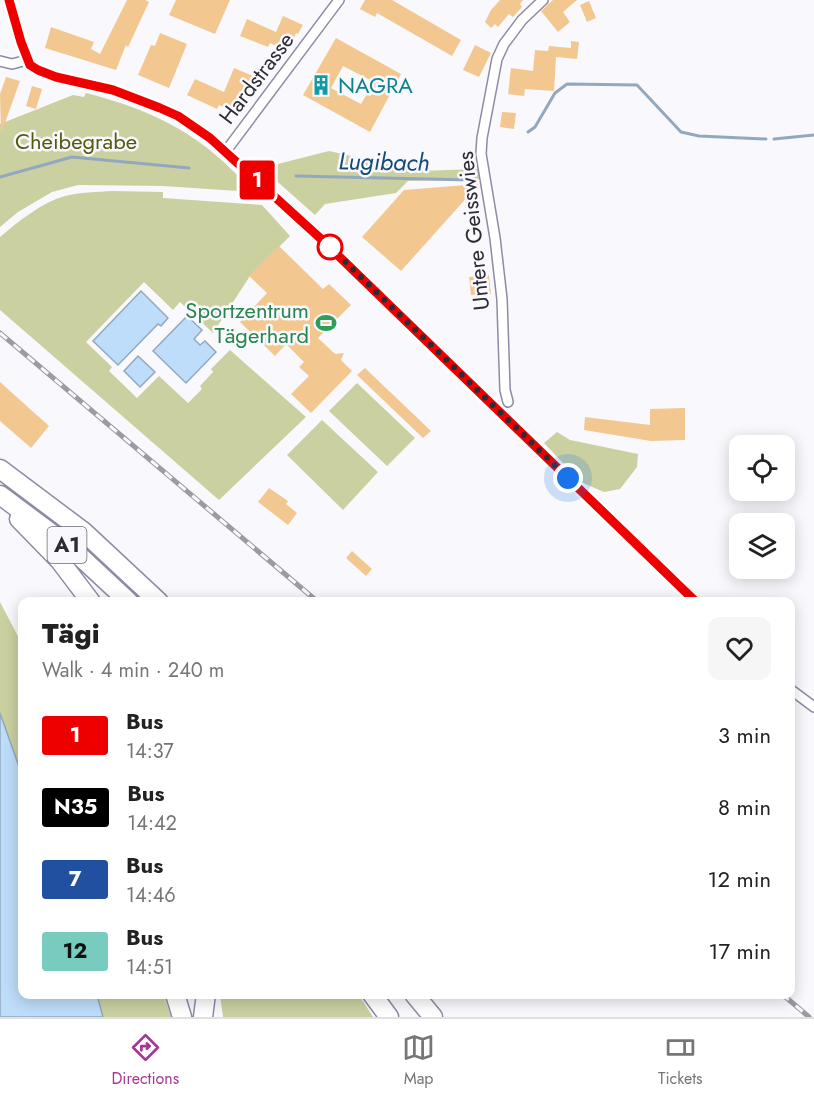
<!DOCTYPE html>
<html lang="en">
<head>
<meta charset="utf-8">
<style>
  :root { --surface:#fff; --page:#f6f6f6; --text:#222; --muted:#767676; --line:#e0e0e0; --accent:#a73795 }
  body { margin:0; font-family:Jost,sans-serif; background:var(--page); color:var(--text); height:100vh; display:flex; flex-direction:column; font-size:22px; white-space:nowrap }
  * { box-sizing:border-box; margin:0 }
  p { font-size:20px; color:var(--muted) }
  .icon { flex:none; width:33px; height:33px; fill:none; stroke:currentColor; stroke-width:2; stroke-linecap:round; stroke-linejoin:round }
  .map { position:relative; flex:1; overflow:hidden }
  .details { position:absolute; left:18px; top:597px; width:777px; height:402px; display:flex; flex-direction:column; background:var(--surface); border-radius:12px; box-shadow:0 3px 15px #0003 }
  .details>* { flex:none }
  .badge { padding:0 12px; border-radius:4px; font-size:21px; line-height:39px }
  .fabs { position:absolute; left:729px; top:435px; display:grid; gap:12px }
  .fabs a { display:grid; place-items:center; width:66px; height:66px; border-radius:12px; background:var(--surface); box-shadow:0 3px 15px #0003; font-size:30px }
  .you { position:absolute; width:30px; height:30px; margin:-15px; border:4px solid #fff; border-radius:50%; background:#1a73e8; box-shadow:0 0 0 9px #1a73e833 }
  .map>.badge { position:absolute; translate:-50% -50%; box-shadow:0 0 0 3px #fff }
  .round { display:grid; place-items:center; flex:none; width:63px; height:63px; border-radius:12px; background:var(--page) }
  .head { display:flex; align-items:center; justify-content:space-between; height:102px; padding:0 24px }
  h1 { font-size:28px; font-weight:800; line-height:45px }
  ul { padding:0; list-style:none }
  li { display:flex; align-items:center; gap:18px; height:72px; padding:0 24px }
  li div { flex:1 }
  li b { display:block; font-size:22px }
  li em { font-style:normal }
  li .badge { min-width:66px; font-weight:700; text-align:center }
  .tabs { display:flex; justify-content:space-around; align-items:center; height:84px; border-top:2px solid var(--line); background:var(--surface); font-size:16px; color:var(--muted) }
  .tabs a { display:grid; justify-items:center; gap:3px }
  .tabs .current { color:var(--accent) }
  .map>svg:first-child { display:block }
  .green { fill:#cbd0a1 }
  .water { fill:#beddfa; stroke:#92a8bf; stroke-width:1.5 }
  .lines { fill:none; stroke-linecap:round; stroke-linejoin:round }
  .stream { stroke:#92a8bf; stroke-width:3 }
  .building { fill:#f2c890; fill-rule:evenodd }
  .street-casing { stroke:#8e8ba3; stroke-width:12 }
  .highway-casing { stroke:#8e8ba3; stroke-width:21 }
  .street { stroke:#fff; stroke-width:9 }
  .highway { stroke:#fff; stroke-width:18 }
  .rail-casing { stroke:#9c9ba3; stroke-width:5 }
  .rail { stroke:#f9f8fd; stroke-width:3; stroke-dasharray:9; stroke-linecap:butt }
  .line-casing { stroke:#fff; stroke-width:14 }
  .line { stroke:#e00; stroke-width:9 }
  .walk { stroke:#2d2c36; stroke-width:6; stroke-dasharray:0 10.8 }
  .stop-dot { fill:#fff; stroke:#e00; stroke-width:3 }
  .labels { text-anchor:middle; stroke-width:5; stroke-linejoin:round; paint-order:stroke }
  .shield { fill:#f9f8fd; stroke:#6a6972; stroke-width:1.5 }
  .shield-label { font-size:21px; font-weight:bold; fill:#2d2c36 }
  .street-label { font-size:22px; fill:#2d2c36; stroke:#f9f8fd }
  .culture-label { font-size:22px; fill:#0d838f; stroke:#f9f8fd; text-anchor:start }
  .park-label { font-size:22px; fill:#54590e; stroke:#f9f8fd }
  .leisure-label { font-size:22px; fill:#27864d; stroke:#f9f8fd; text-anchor:end }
  .water-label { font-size:24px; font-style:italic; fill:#134b77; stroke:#f9f8fd }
</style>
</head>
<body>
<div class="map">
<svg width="814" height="1017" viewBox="0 0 814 1017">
  <rect width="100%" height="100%" fill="#f9f8fd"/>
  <!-- green -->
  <path class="green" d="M86,93c71,18 118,43 167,99l-90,-6 -85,-1 -26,7 -34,20 -18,15v-103l73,-29 11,2z
    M329,151l90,20 59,-2 4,10 -74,2 -12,12 -71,11 -10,11 -53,-47z
    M113,191l50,1v6l99,7 28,31 -40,40 -37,57 -33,-31 -7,8 -29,-28 -58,60 26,25 -3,4 28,27 22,-22 29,27 14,-14 -2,-3 13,-14 -2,-3 19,-19 76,67 -87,83 -219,-190v-73c19,-16 41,-34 65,-41 15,-4 32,-4 48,-5z
    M357,383l58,55 -28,28 -58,-55z
    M322,420l56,52 -35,38 -56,-55z
    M557,432l13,8 68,14 -1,13 -17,22 -16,3 -23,-10 -37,-39z
    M0,602l22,42v131l-22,-62z
    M97,995h67l7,22h-68z
    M220,995h139l14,22h-150z"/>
  <!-- water -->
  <path class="water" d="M141,291l27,27 -7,8 -3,-2 -40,41 -25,-24z
    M187,316l15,14 -8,9 6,6 5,-4 11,11 -30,31 -33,-32z
    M138,356l17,16 -15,15 -16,-16z
    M0,713l22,62v219l75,1 6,22h-103z"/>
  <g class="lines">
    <!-- stream -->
    <path class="stream" d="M528,132l7,-5 20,-34 12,-9 70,1 44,47 18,4 67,3
      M774,139l40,-4
      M296,176l175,4
      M0,177l72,-20 117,11"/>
  </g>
  <!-- building -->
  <path class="building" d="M127,0h18l4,2 -21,45 -2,-2 -10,25 -71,-22 6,-21 43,15 -3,7 9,5z
    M176,0h54l-15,34 -46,-19z
    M365,0h27l69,40 -9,16 -75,-43 -2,4 -15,-8z
    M500,0h23l-3,4 2,3 -9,10 -4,-3 -11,13 -3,-3 -4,4 -6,-6 6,-12z
    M553,0h24l-14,12 7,10 -12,10 -17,-21z
    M589,1l7,17 -9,4 -7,-17z
    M283,16l20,9 -5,9 -2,-1 -6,14 -9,-4 -2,4 -9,-4 -2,4 -28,-11 7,-17 29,13z
    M160,33l27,11 -18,44 -31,-13 13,-30 4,1z
    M336,38l65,36 -31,58 -67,-37zM343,66l31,16 -13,22 -30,-16z
    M571,41l8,1 -2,17 -21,-2 -2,34 -29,-2 -1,7 -16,-2 3,-26 22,3 2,-21 13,1 1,-5 22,2z
    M475,45l16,8 -12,24 -16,-7z
    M234,68l19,8 -16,32 -8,-3 -2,4 -8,-4 -2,4 -30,-14 8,-16 29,13z
    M6,77l14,4 -19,53 -1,-40z
    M32,86l10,3 -6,20 -10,-3z
    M502,112l14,1 -2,16 -14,-2z
    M479,184l-78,87 -39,-34 42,-47z
    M279,246l44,43 6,-5 22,21 -33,33 17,16 9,-1 -3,7 11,11 -41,42 -20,-19 18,-18 -10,-9 5,-5 -18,-18 -11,12 -35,-34 27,-29 -18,-17z
    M489,275l2,19 -20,1 -2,-18z
    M365,368l66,63 -8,7 -66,-63z
    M0,382l49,44 -18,22 -31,-27z
    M685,408v32l-34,1 -67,-11 1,-13 65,8v-16z
    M269,488l19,13 -2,3 11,9 -9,12 -30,-23z
    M352,551l20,18 -6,7 -20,-18z"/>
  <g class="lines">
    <!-- street casing -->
    <g class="street-casing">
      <path id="street" d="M9,0l12,42 9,23 8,5 18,7 57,13 47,18 18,8 32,22 100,90 386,374
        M0,61l12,3 15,-4
        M226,151l113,-151
        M508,402l-3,-12 -3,-91 -7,-61 -14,-84 1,-16 15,-79 7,-15 18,-24 21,-20
        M790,689l24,18"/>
    </g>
    <!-- highway casing -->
    <g class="highway-casing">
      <path id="highway" d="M0,469l84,63 75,70
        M0,495l71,53 58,54
        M19,519l41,42 31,41
        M175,994l7,23
        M372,994l17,23
        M414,994l19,23
        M203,1017l3,-23"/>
    </g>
    <!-- street -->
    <use href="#street" class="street"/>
    <!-- highway -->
    <use href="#highway" class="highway"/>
    <!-- rail casing -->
    <g class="rail-casing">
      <path id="rail" d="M0,333l318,269
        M782,994l27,23"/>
    </g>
    <!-- rail -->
    <use href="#rail" class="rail"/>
  </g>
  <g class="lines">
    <!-- line casing -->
    <g class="line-casing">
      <path id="line" d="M9,0l12,42 9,23 8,5 18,7 57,13 47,18 18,8 32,22 110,100 376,364"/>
    </g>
    <!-- line -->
    <use href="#line" class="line"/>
    <!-- walk -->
    <path class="walk" d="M330,247l238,231"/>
  </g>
  <!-- icons -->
  <defs>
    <g id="building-bare" transform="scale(1.62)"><path d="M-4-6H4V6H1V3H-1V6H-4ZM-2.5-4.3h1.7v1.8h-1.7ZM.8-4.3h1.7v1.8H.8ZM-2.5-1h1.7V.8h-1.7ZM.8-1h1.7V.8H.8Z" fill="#0f9aa8" stroke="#f9f8fd" stroke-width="2.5" paint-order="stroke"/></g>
    <g id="stadium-bare" transform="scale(1.62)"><path d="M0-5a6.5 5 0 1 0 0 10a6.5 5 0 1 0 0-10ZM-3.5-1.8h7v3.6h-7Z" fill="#2e9e5b" stroke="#f9f8fd" stroke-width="2.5" paint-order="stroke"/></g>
  </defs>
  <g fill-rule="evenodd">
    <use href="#building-bare" x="321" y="85"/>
    <use href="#stadium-bare" x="326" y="323"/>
  </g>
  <!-- markers -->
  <circle class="stop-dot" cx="330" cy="247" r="12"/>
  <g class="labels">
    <!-- shield labels -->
    <rect class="shield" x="47.5" y="527" width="39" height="36" rx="4.5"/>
    <g class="shield-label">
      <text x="67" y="552">A1</text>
    </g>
    <!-- street labels -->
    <g class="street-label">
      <text transform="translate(256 78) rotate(-53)" y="8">Hardstrasse</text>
      <text transform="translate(473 231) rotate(-96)" y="8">Untere Geisswies</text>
    </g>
    <!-- culture labels -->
    <g class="culture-label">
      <text x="338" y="93">NAGRA</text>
    </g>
    <!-- park labels -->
    <g class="park-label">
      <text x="76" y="149">Cheibegrabe</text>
    </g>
    <!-- leisure labels -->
    <g class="leisure-label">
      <text x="309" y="318">Sportzentrum<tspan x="309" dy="25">Tägerhard</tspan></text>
    </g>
    <!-- water labels -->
    <g class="water-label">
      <text transform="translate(384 162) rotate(1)" y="8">Lugibach</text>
    </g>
  </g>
</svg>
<div class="fabs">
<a><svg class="icon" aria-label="locate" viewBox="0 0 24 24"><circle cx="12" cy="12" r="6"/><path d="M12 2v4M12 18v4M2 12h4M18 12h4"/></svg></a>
<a><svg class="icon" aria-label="layers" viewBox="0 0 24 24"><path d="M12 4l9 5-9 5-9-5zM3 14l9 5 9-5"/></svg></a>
</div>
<div class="you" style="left:568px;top:478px"></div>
<b class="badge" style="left:257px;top:180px;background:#e00;color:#fff">1</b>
<section class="details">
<div class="head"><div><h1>Tägi</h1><p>Walk · 4 min · 240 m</p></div><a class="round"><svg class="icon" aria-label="heart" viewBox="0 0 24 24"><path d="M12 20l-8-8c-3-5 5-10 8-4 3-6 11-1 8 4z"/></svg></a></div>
<ul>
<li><span class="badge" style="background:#e00;color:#fff">1</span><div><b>Bus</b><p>14:37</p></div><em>3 min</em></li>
<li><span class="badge" style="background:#000;color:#fff">N35</span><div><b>Bus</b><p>14:42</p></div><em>8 min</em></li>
<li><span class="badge" style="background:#20509f;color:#fff">7</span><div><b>Bus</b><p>14:46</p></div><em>12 min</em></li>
<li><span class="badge" style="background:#78cbbf;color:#111">12</span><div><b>Bus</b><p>14:51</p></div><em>17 min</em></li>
</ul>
</section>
</div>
<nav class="tabs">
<a class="current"><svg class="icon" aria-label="directions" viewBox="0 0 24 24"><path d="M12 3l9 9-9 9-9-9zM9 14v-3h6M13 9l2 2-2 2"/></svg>Directions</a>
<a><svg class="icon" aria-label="map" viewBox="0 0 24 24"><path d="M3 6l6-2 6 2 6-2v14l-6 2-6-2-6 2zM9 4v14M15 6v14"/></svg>Map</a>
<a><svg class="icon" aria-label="tickets" viewBox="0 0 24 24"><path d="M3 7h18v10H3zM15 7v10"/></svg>Tickets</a>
</nav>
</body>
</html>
